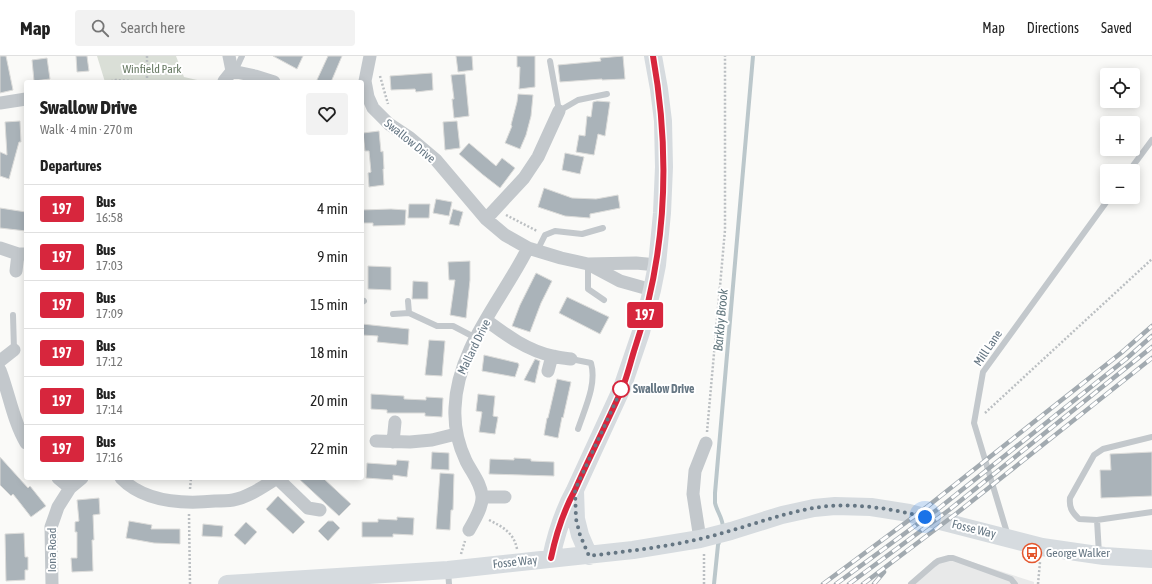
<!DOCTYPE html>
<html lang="en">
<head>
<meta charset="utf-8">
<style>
  :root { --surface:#fff; --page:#f2f2f2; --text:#222; --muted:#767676; --line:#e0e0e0 }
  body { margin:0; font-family:"Asap Condensed",sans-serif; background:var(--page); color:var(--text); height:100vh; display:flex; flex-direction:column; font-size:15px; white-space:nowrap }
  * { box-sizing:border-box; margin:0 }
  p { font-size:13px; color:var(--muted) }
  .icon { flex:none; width:22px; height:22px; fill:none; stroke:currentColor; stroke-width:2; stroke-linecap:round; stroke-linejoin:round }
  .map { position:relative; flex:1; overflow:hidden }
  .details { position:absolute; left:24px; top:24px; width:340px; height:400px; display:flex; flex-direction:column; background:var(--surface); border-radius:4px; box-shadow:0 2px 10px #0003 }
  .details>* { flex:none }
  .badge { padding:0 8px; border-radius:3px; font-size:14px; line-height:26px }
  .fabs { position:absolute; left:1100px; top:12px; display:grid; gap:8px }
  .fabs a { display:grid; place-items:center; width:40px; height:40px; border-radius:4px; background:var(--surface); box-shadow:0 2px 10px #0003; font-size:20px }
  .you { position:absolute; width:20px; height:20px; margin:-10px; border:3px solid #fff; border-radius:50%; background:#1a73e8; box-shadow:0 0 0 6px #1a73e833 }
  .map>.badge { position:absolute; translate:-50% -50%; box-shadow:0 0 0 2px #fff }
  h2 { padding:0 16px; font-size:15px; line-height:36px }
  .round { display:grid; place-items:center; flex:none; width:42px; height:42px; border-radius:4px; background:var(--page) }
  .headline { display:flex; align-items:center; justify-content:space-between; height:68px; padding:0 16px }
  h1 { font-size:19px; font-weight:800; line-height:30px }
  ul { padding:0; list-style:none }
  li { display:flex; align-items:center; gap:12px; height:48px; padding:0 16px; border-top:1px solid var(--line) }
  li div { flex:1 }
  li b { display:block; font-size:15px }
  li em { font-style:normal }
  li .badge { min-width:44px; font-weight:700; text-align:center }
  header { display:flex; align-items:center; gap:24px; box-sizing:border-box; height:56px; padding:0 20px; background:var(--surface); border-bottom:1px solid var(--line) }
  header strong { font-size:19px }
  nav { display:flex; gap:22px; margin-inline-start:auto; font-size:14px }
  .search { width:280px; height:36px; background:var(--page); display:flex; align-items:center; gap:10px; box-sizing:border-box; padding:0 14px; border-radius:4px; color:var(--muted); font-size:15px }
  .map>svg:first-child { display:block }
  .built { fill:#e8e9e9 }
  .green { fill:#dadfd7 }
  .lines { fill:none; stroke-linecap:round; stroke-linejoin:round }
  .stream { stroke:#bbc7cb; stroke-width:4 }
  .building { fill:#aab3b9; stroke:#dcdcda }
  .path { stroke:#bbbfc2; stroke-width:2.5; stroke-dasharray:2 2; stroke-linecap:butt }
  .lane { stroke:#c3c8cc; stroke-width:6 }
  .street { stroke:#c3c8cc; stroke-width:13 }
  .secondary { stroke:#d6dbdf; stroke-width:18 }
  .rail-casing { stroke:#a2aab0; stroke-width:4.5 }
  .rail { stroke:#fff; stroke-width:3; stroke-dasharray:9; stroke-linecap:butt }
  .line-casing { stroke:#fff; stroke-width:9 }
  .line { stroke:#d7263d; stroke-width:6 }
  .walk { stroke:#657683; stroke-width:4; stroke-dasharray:0 7.2 }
  .stop-dot { fill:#fff; stroke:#d7263d; stroke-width:2 }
  .labels { text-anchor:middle; stroke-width:4; stroke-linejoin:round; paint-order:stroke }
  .park-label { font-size:12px; fill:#687a64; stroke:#fff }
  .street-label { font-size:12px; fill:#657683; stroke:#fff }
  .stop-label { font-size:12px; font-weight:bold; fill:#657683; stroke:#fff; text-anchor:start }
  .poi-label { font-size:12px; fill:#657683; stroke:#fff; text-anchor:start }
  .water-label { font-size:13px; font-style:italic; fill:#60757c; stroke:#fff }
</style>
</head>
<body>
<header>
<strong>Map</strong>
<div class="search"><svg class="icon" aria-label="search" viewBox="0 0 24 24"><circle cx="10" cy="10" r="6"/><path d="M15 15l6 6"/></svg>Search here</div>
<nav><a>Map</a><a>Directions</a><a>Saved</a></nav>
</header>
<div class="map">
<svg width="1152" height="528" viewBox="0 0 1152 528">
  <rect width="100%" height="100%" fill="#fafaf8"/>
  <!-- built -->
  <path class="built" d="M950,499l84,27v2h-126l26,-24z"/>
  <!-- green -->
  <path class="green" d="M97,0h79l8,21 22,5h-101z"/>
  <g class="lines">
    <!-- stream -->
    <path class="stream" d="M723,472c0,-10 -6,-16 -8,-25 0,-3 0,-7 0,-10l38,-437
      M714,528l4,-39 2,-6"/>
  </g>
  <!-- building -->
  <path class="building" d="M0,0h6l7,34 -13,3z
    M76,0h11l2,15 -12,1z
    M273,0h30l-6,13z
    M328,0h14l-11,26h-15z
    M456,0h16l1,14 -15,2z
    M517,0h18v31l-16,2 1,-22h-3z
    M623,0l2,23 -23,1v-1l-42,3 -2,-17 43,-4 -1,-3z
    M47,2l3,21 -16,2 -2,-21z
    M432,17l1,17 -17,2 -1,-3 -24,1 -1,-14z
    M465,18l4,42 -15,2 -2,-19h2l-3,-24z
    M518,38l15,1 -2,21 -5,19 -6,14 -15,-6 7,-17 -1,-1 6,-23z
    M597,45l13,1 -5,34 -7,-2 -4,21 -18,-3 3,-17 6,1 2,-20 4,1 2,-15z
    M20,65l1,21h-2l-10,37 -9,-3v-24l7,3 -2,-33z
    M457,65l3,27 -15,2 -2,-28z
    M379,75l2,21 2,-1 1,18h-1l1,16 -15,2 -1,-14 3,-1 -2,-21h-4l-2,-18z
    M469,87l27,23 6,-8 13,10 -15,20 -18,-14 -23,-20z
    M565,97l19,4 -4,17 -18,-4z
    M544,132l28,10 24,1 22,-4 2,13 -30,6v4l-25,-2 -27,-9z
    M436,143l16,3 -3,14 -16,-3z
    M409,148h21l-1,14h-21z
    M0,152l26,4v19l-26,-3z
    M391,153l15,1 -1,15 -32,1v-3h-11v-13z
    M453,153l10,3 -4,14 -10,-2z
    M470,205v19l-4,38 -16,-3 5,-35h-6l-1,-18z
    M368,210l23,1v23l-23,-1z
    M536,217l16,8 -11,22 -11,29 -18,-6 8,-21z
    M413,225l15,1v17h-16z
    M567,241l42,20 -9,17 -41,-21z
    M362,268l47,5 -1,16 -31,-3 1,-6 -16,-1z
    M429,284l16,1 -3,35 -17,-1z
    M484,299l34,8 1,2 -4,12 -33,-6z
    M535,303l5,2 -5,22 -11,-3z
    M557,323l14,3 -8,36 -1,-1 -4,21 -14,-3 3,-17h1z
    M371,338l33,2v3l22,1v-3l17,1 -1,19 -17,-1v-3h-38v-3l-16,-1z
    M478,338l17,2 -2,20 5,1 -3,17 -16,-2 3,-20 -6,-1z
    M432,396l17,1v17l-18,-1z
    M1152,396v44l-51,2 -1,-28h11l-1,-16z
    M0,401l28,31 2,-2 16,20 -15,11 -18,-23 -2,2 -11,-11z
    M514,402l17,1v2l23,1v14l-65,-2 1,-15 24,1z
    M397,404l12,1 -2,16 -14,-2v5l-27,-2 1,-15 29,2z
    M440,417l14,1 -1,36h-2l-1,20 -14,-1z
    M298,422h25l28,26 -12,12z
    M278,440l27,26 -12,12 -27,-25z
    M99,442l1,16 -7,1 1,25h-2l1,31 -21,1 -1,-14h6v-26h-2v-10l4,-1 -2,-21z
    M397,461l17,1 -1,17 -20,-1v3h-31v-15h16v-3l19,1z
    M129,465l23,4 -1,4h29v15l-26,-1 -28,-5z
    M328,465h5l7,7 -12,13 -10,-10z
    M246,466l11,10 -12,13 -11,-10z
    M203,468l20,2 -1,11 -20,-1z
    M24,477l1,24h3v13h-3v10l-19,1 -1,-47z"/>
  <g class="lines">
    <!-- path -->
    <path class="path" d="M380,20l8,28
      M107,26l9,-2 31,2
      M147,26v-26
      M506,159l31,16
      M985,357l167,-154
      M707,376l18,-202v-174
      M190,433l1,-11
      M189,458l1,70
      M489,464c14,7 25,13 28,29
      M461,498l4,-13
      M704,528v-31
      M1038,528l2,-22"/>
    <!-- lane -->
    <path class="lane" d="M550,5l9,50 19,-11 29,-6
      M235,15l7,-15
      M1129,115l23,-31
      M537,195l8,-16 10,-4 27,3 21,-6
      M588,208v25l16,11
      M408,245l1,12
      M362,246l2,-1
      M393,258l16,-1 28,13h16l23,12
      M13,259l1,35
      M571,303l20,4c6,21 -6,45 -13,66
      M1152,381l-49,12 -9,6 -24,43c-1,10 2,14 9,21l18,1 55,-8
      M1097,464l2,34
      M1008,480l-34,-113 9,-51 127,-175
      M448,515l1,13
      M911,528l23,-20 4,-3 11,-3h4l58,21 4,5"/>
    <!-- street -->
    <path class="street" d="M370,0l-5,25 3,16 5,11 16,16 21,14 26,22 50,59 19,16 23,13 33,10 27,6 48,-1 21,2
      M232,15l23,5 19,6
      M224,25l8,-10 -3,-15
      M0,47l26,-4
      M486,163l38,-41 14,-21 21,-46
      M0,192l18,6h8
      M590,209l30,16 32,9
      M16,215l2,-17
      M486,264c20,15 42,31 67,36 6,2 12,2 18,3
      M0,305l14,-11
      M0,314c9,23 13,51 26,73
      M548,315l4,-15
      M376,385l34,1 22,-2 24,-6
      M393,386l2,-20
      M58,422l12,10
      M121,422c23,24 63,26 94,23 6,0 12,0 18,-1 16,-3 31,-14 44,-22
      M277,422l31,30 12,2
      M483,441h22
      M469,474c5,-9 14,-23 13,-34 -1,-13 -10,-23 -16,-35 -8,-17 -12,-34 -11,-53 2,-60 47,-108 73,-160
      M700,483l-7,-45 2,-23 11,-28
      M52,528l-1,-57 7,-20 12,-19 12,-10"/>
    <!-- secondary -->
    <path class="secondary" d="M575,435l1,28 4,16 9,21
      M551,502c5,-24 12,-46 24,-68l47,-102 19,-56 11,-42 5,-25 5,-52 2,-46 -1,-46 -4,-32 -6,-33
      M227,528l221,-14 185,-20 67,-11 31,-8 51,-16 32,-7 21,-2 36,1 38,6 133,34 62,9 48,3"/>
    <!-- rail casing -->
    <g class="rail-casing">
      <path id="rail" d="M823,528l105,-78 193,-153 31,-27
        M836,528l102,-75 188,-150 26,-23
        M849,528l100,-74 203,-163
        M863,528l94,-71 195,-155
        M874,528l10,-12"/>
    </g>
    <!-- rail -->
    <use href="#rail" class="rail"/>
  </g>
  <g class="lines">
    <!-- line casing -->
    <g class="line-casing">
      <path id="line" d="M551,502c5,-24 12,-46 24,-68 15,-34 32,-67 47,-101 5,-12 8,-25 12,-38 33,-97 37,-194 19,-295"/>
    </g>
    <!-- line -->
    <use href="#line" class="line"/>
    <!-- walk -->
    <path class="walk" d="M621,333l1,-1 -47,102 1,29 4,16 9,21c39,-5 78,-9 115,-18 37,-9 72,-23 109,-30 37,-6 76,0 112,9"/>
  </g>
  <!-- icons -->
  <defs>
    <g id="bus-ring" transform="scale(1)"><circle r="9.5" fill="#fff" stroke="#e4572e" stroke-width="1.5"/><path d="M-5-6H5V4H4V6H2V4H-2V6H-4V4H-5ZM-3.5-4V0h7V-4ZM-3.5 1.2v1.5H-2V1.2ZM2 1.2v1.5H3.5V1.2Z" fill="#e4572e"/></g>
  </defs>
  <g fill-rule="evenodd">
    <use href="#bus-ring" x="1032" y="497"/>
  </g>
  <!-- markers -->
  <circle class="stop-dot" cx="621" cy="333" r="8"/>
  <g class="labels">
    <!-- park labels -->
    <g class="park-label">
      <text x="152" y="17">Winfield Park</text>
    </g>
    <!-- street labels -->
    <g class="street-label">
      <text transform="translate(410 85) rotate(39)" y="4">Swallow Drive</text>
      <text transform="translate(474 291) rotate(-64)" y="4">Mallard Drive</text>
      <text transform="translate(988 292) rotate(-56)" y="4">Mill Lane</text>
      <text transform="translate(974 473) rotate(14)" y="4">Fosse Way</text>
      <text transform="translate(52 494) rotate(-90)" y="4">Iona Road</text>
      <text transform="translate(515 506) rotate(-6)" y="4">Fosse Way</text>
    </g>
    <!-- stop labels -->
    <g class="stop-label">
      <text x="633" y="337">Swallow Drive</text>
    </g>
    <!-- poi labels -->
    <g class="poi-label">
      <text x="1046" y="501">George Walker</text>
    </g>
    <!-- water labels -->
    <g class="water-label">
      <text transform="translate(720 264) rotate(-85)" y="5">Barkby Brook</text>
    </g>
  </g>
</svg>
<div class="fabs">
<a><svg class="icon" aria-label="locate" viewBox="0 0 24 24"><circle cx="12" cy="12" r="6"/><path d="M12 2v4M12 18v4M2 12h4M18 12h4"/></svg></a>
<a>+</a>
<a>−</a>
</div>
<div class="you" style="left:925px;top:461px"></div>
<b class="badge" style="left:645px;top:259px;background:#d7263d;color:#fff">197</b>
<section class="details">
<div class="headline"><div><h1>Swallow Drive</h1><p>Walk · 4 min · 270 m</p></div><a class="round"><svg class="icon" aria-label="heart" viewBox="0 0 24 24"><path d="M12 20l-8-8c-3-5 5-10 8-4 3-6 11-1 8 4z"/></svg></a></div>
<h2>Departures</h2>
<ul>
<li><span class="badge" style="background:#d7263d;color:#fff">197</span><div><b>Bus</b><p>16:58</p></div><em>4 min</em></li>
<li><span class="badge" style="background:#d7263d;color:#fff">197</span><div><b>Bus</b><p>17:03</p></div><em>9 min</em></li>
<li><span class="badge" style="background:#d7263d;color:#fff">197</span><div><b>Bus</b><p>17:09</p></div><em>15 min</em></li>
<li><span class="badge" style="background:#d7263d;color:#fff">197</span><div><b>Bus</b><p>17:12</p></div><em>18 min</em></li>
<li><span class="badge" style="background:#d7263d;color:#fff">197</span><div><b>Bus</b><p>17:14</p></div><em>20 min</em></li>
<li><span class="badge" style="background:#d7263d;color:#fff">197</span><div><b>Bus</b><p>17:16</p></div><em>22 min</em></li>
</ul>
</section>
</div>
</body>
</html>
